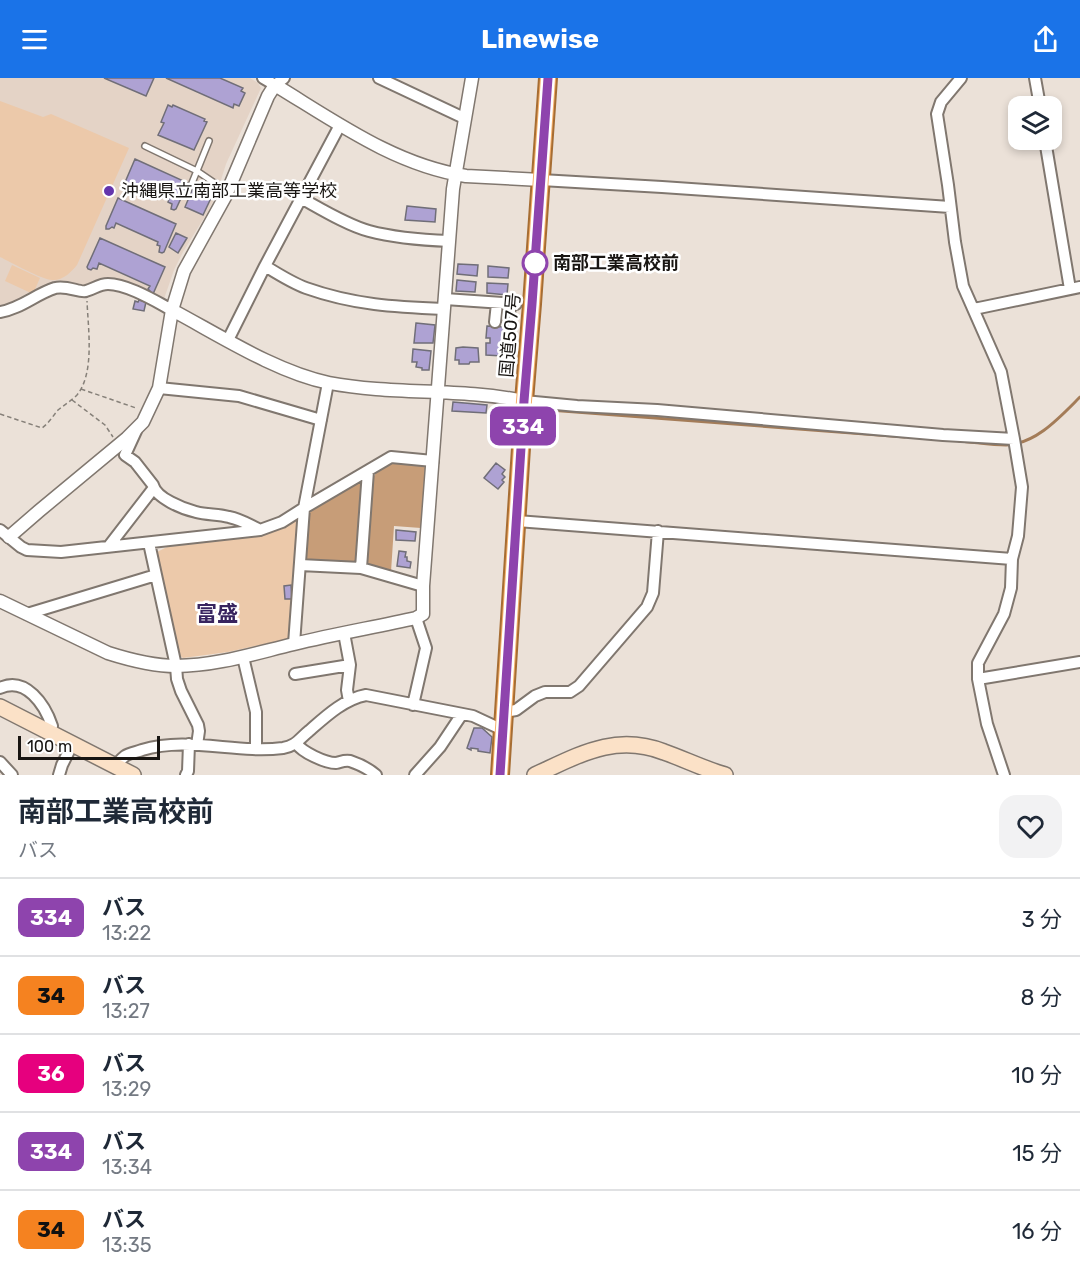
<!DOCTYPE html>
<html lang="ja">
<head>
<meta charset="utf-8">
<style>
  :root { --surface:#fff; --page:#f2f2f3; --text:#1f2937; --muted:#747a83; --line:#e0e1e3; --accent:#1a73e8 }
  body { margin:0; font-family:Rubik,"Noto Sans JP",sans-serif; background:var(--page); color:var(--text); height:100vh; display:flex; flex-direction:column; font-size:22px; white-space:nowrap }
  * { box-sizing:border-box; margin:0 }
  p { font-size:20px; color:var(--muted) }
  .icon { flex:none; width:33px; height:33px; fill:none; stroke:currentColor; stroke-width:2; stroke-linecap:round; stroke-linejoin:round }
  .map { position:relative; height:697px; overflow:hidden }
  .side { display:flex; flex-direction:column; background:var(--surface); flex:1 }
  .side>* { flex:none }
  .badge { padding:0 12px; border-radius:9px; font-size:21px; line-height:39px }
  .fabs { position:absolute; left:1008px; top:18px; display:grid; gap:12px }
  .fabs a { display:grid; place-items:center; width:54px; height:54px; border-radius:12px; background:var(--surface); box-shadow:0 3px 9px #0003; font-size:30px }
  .scale { position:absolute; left:18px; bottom:15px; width:142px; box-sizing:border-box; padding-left:6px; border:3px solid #181512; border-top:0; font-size:16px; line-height:21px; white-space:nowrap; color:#181512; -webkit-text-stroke:4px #fff; paint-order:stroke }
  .map>.badge { position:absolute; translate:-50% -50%; box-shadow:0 0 0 3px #fff }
  .round { display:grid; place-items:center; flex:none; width:63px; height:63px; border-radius:18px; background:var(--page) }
  .head { display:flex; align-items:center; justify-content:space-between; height:102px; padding:0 18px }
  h1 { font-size:28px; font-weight:700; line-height:45px }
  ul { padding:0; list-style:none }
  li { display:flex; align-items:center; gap:18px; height:78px; padding:0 18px; border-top:2px solid var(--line) }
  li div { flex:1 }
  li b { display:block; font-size:22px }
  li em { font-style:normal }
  li .badge { min-width:66px; font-weight:700; text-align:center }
  header { display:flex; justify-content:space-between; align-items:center; height:78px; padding:0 18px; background:var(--accent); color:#fff; font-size:27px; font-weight:700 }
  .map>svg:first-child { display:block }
  .built { fill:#e4d3c6 }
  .green { fill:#ecc9aa }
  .forest { fill:#c79d78 }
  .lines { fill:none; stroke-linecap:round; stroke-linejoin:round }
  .stream { stroke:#a47c58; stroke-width:3 }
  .building { fill:#aea2d3; stroke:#706e78; stroke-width:1.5 }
  .service-casing { stroke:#80776f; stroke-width:8 }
  .minor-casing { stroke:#80776f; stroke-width:14 }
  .tertiary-casing { stroke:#80776f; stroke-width:15 }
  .secondary-casing { stroke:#80776f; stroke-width:18 }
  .trunk-casing { stroke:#a66d33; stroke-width:20 }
  .path { stroke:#868079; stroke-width:1.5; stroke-dasharray:4.5 3; stroke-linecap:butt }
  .service { stroke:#fff; stroke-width:5 }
  .minor { stroke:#fff; stroke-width:10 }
  .tertiary { stroke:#fff; stroke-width:12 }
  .secondary { stroke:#fbe1c7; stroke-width:15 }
  .trunk { stroke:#f6b06a; stroke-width:16 }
  .line-casing { stroke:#fff; stroke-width:14 }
  .line { stroke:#8e44ad; stroke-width:9 }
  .poi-dot { fill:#6335ad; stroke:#fff; stroke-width:2 }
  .stop-dot { fill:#fff; stroke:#8e44ad; stroke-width:3 }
  .labels { text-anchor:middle; stroke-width:5; stroke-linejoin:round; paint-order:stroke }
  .poi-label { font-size:18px; fill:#181512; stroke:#fff; text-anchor:start }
  .stop-label { font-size:18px; font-weight:bold; fill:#181512; stroke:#fff; text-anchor:start }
  .street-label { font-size:18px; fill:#181512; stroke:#fff }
  .quarter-label { font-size:21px; font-weight:bold; fill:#38245f; stroke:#fff }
</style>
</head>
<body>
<header><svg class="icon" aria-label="menu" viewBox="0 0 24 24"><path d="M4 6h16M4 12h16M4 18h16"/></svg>Linewise<svg class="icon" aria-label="share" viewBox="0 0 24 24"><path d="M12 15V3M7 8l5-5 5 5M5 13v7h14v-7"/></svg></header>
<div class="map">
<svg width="1080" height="697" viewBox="0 0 1080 697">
  <rect width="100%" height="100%" fill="#ebe1d8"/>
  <!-- built -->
  <path class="built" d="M0,0h250l8,5 3,5 -35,76 -10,32 -9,17 -24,39 -9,18 -10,29 -3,2 -19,-10 -67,-6 -75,24z"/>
  <!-- green -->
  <path class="green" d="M0,23l43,16 8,-3 78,34 -52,117c-6,7 -13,15 -24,15 -9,1 -42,-18 -53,-23z
    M12,187l28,13 -7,16 -28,-13z
    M299,438l-8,120 -4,3 -59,13 -45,6 -5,-4 -21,-102 10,-5 94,-12 22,-7z"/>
  <!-- forest -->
  <path class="forest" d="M391,384l32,2 2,4 -4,60 -27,-2 -3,46 -23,-7 -2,-4 6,-81 5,-9z
    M357,404l7,3 -6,77 -3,2 -48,-2 -3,-3 5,-50z"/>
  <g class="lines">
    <!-- stream -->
    <path class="stream" d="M536,331l369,28
      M959,363c15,1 32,4 47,4 30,-1 54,-28 74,-48"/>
  </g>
  <!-- building -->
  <path class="building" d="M104,0h50l-8,18z
    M166,0h54l23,10 -2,3 4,2 -6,13 -5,-2 -1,4z
    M168,27l4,2 1,-2 32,14 -1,2 3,1 -13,28 -36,-15 6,-12 -3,-1z
    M135,81l53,24 -12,26 -2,1 -3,-1 1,-5 -4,-2 1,-3 -36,-15 -3,5 -2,-1 -3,2 -1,-1 -1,-2z
    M193,110l19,8 -9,19 -18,-8z
    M118,120l58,26 -12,28 -2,1 -3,-1 1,-6 -3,-1 1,-3 -42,-19 -2,5 -2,-1 -3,2h-3v-3z
    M407,128l29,3 -1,13 -30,-2z
    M176,155l11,5 -9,15 -9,-6z
    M100,160l65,29 -12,27 -3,-1v-2l-2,-2 2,-3 -51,-23 -2,6 -4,-1 -2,2 -3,-1 -1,-2z
    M458,186l20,1 -1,11 -20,-2z
    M488,188l21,2 -1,10 -20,-1z
    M457,202l19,2 -1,10 -19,-1z
    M487,205l21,1 -1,11 -20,-2z
    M139,222l7,2 -2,9 -11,-2 2,-8 3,1z
    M416,245l19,2 -2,18h-19z
    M487,248l17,1 -1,12 -1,5h1l-1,12 -16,-1v-12h4v-5h-4z
    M463,269l15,1 1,14h-9l-1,2h-10v-4h-4l1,-12z
    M413,271l18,2 -2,19h-7v-2l-6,-1 1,-5h-5z
    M453,324l34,3 -1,8 -34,-2z
    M496,385l9,7 -3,4 3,3 -3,3 2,2 -6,7 -14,-11z
    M396,452l20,2 -1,9 -19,-1z
    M399,473l7,1 -1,5h2v4l4,1 -1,6 -13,-2z
    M291,507l1,14h-7l-1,-13z
    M474,650h8l10,9 -2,16 -12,-2v-2l-7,-1v2l-4,-2z"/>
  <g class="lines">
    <!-- service casing -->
    <g class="service-casing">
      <path id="service" d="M145,68l52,25 22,15 9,3
        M192,105l17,-42
        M511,251l2,-25"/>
    </g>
    <!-- minor casing -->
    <g class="minor-casing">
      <path id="minor" d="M263,0l12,7 9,-7
        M379,0l85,40
        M961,0l-20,24 -4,12 11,71 7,57 8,44 38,86 13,67 8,48 -4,49 -6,23 -1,29 -7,26 -26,49v16l9,45 17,51
        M1035,0l5,28
        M1045,62l25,149
        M541,102l121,7 288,20
        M301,120c20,11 46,27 68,33 26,7 53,9 80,10
        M265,188c13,8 27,17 41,22 48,17 89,19 138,21
        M445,221l71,5
        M974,231l106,-22
        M0,234c20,-3 36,-18 55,-24 12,-3 25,5 31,3 8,-2 13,-7 22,-7 19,0 47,17 64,26
        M495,244l2,-19
        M228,262l37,-74 75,-141
        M159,310l80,8 82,24
        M524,323l53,5 80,4 286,25 71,4
        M136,353l-11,24 10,7 18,23c3,13 30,24 43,27 11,3 22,2 33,5 11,2 21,8 31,13
        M517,443l495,38
        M0,452l21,17 6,3 34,2 199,-22 22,-8 22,-14 87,-51 42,4
        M149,465l27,123 1,13 4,12 17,34 1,6 -2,14
        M109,468l44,-57
        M300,487l61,3 62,18
        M361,490l7,-97
        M27,536l129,-39
        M344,555l6,32 -3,25 2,11
        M294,566l10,-136 24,-125
        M243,579l13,55v37
        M295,596l55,-9
        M978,601l102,-17
        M0,610c26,-12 45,17 52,38l-3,6
        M413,627l13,-57 -10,-30
        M504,634l12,-2 19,-14 10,-4h25l9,-6 68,-79 6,-14 5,-62
        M297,666c5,8 28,19 39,19 5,-1 8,-3 14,-2 9,3 19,8 26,14
        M0,684l12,13
        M115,688c3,-3 6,-7 10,-10 4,-3 12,-4 17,-6 46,-14 94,4 141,-2 13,-2 16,-9 26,-17 16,-14 35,-32 57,-36l107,21 30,14
        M59,697l3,-10 10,-20
        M186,697l2,-4 1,-27
        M415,697l25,-28 22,-33"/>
    </g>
    <!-- tertiary casing -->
    <g class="tertiary-casing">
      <path id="tertiary" d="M172,232c47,25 104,62 157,73 64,12 131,5 195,18
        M9,459l30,-26 88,-73 16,-16 16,-34 13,-78 12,-39 42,-76 42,-99 7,-11c61,37 120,80 191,91l75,4
        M0,523l108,52c22,7 46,13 68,13 40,0 80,-13 118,-22 41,-10 82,-17 122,-26l7,-4v-28l30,-397 19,-111"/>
    </g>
    <!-- secondary casing -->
    <g class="secondary-casing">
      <path id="secondary" d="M0,629l133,68
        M535,697c44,-20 80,-42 129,-23 20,7 40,17 61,23"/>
    </g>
    <!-- trunk casing -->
    <g class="trunk-casing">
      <path id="trunk" d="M500,697l24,-374 8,-97 16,-226"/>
    </g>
    <!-- path -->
    <path class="path" d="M81,311l55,19
      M72,322l33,25 8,12
      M0,336l42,14c7,-5 11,-12 16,-18 6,-5 13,-9 19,-15 18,-22 11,-67 10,-94"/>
    <!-- service -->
    <use href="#service" class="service"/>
    <!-- minor -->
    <use href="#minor" class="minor"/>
    <!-- tertiary -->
    <use href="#tertiary" class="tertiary"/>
    <!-- secondary -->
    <use href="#secondary" class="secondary"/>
    <!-- trunk -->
    <use href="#trunk" class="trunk"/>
  </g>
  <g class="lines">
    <!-- line casing -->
    <g class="line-casing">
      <path id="line" d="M500,697l24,-374 8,-97 16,-226"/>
    </g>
    <!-- line -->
    <use href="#line" class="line"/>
  </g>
  <!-- markers -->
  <circle class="poi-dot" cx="109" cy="113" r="6"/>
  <circle class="stop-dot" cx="535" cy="185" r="12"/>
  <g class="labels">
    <!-- poi labels -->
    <g class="poi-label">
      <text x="121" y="119">沖縄県立南部工業高等学校</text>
    </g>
    <!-- stop labels -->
    <g class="stop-label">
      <text x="553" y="191">南部工業高校前</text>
    </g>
    <!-- street labels -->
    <g class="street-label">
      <text transform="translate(510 257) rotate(-85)" y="6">国道507号</text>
    </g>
    <!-- quarter labels -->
    <g class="quarter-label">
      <text x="217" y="543">富盛</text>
    </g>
  </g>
</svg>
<div class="fabs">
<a><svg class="icon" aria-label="layers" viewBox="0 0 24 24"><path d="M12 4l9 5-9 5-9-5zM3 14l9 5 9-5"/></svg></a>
</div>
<div class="scale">100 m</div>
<b class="badge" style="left:523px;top:348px;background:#8e44ad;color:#fff">334</b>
</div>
<section class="side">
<div class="head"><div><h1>南部工業高校前</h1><p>バス</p></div><a class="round"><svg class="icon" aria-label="heart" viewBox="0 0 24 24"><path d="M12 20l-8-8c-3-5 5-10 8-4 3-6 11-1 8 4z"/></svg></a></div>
<ul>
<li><span class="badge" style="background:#8e44ad;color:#fff">334</span><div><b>バス</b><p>13:22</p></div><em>3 分</em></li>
<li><span class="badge" style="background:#f58220;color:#111">34</span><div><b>バス</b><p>13:27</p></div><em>8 分</em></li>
<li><span class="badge" style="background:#e6007e;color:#fff">36</span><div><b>バス</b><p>13:29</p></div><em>10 分</em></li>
<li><span class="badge" style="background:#8e44ad;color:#fff">334</span><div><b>バス</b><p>13:34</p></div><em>15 分</em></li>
<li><span class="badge" style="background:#f58220;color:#111">34</span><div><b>バス</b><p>13:35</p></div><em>16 分</em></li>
</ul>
</section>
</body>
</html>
